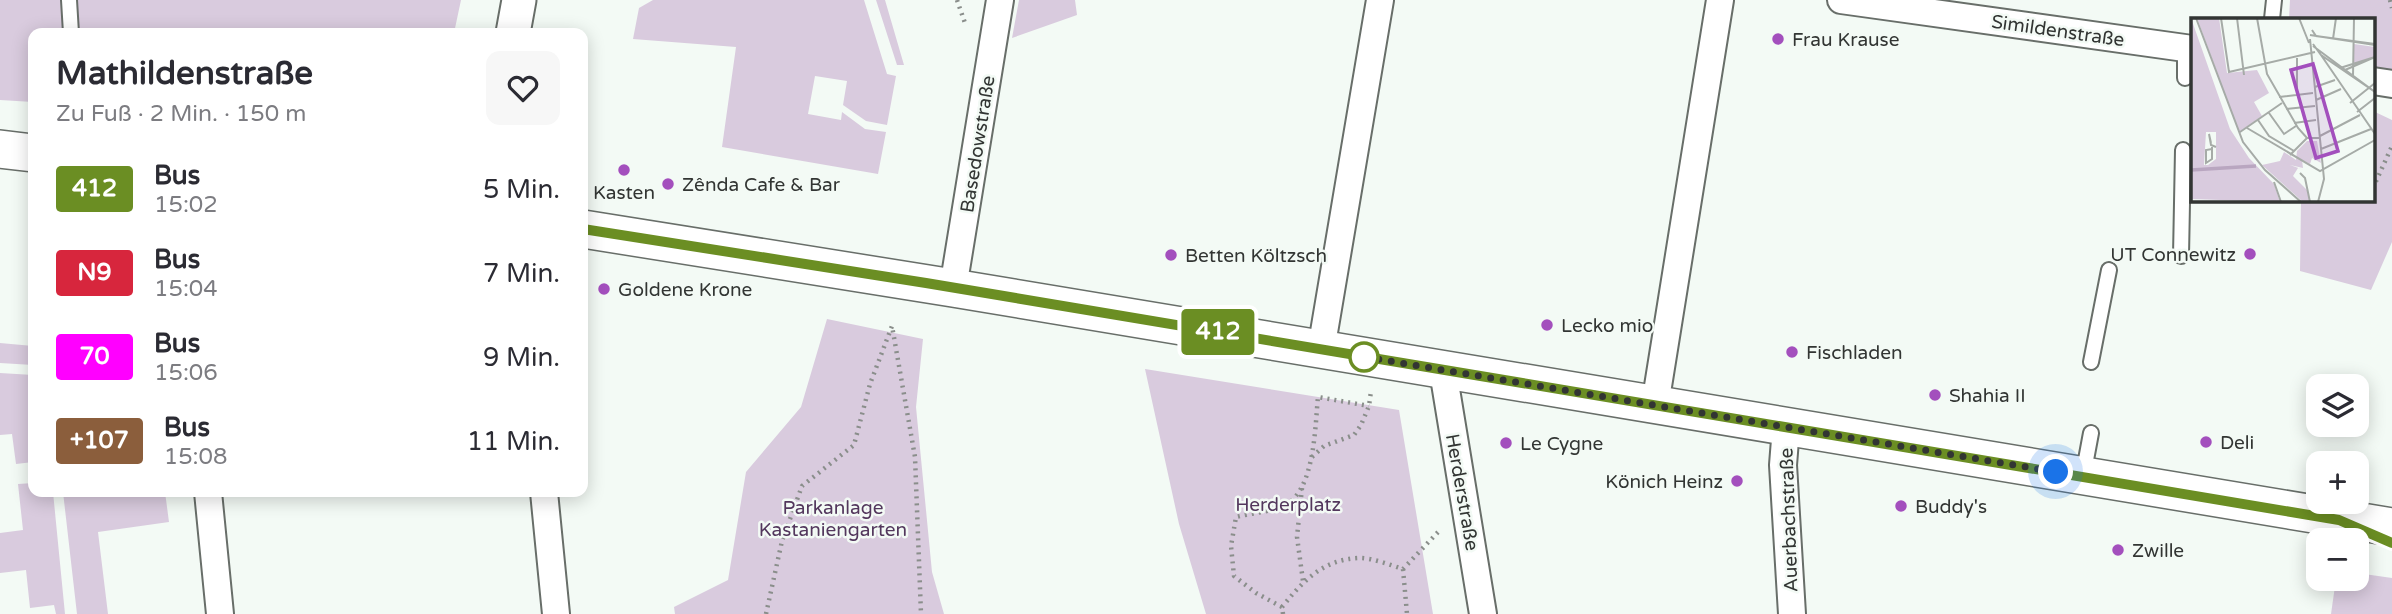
<!DOCTYPE html>
<html lang="de">
<head>
<meta charset="utf-8">
<style>
  :root { --surface:#fff; --page:#f7f7f7; --text:#2b2b33; --muted:#7c7c81 }
  body { margin:0; font-family:"Varela Round",sans-serif; background:var(--page); color:var(--text); height:100vh; display:flex; flex-direction:column; font-size:26px; white-space:nowrap }
  * { box-sizing:border-box; margin:0 }
  p { font-size:23px; color:var(--muted) }
  .icon { flex:none; width:38px; height:38px; fill:none; stroke:currentColor; stroke-width:2; stroke-linecap:round; stroke-linejoin:round }
  .map { position:relative; flex:1; overflow:hidden }
  .side { position:absolute; left:28px; top:28px; width:560px; height:469px; display:flex; flex-direction:column; background:var(--surface); border-radius:14px; box-shadow:0 4px 18px #0003 }
  .side>* { flex:none }
  .badge { padding:0 14px; border-radius:5px; font-size:24px; line-height:46px }
  .buttons { position:absolute; left:2306px; top:374px; display:grid; gap:14px }
  .buttons a { display:grid; place-items:center; width:63px; height:63px; border-radius:14px; background:var(--surface); box-shadow:0 4px 18px #0003; font-size:35px }
  .you { position:absolute; width:35px; height:35px; margin:-18px; border:5px solid #fff; border-radius:50%; background:#1a73e8; box-shadow:0 0 0 10px #1a73e833 }
  .map>.badge { position:absolute; translate:-50% -50%; box-shadow:0 0 0 4px #fff }
  .round { display:grid; place-items:center; flex:none; width:74px; height:74px; border-radius:14px; background:var(--page) }
  .overview { display:flex; align-items:center; justify-content:space-between; height:119px; padding:0 28px }
  h1 { font-size:33px; font-weight:700; line-height:52px }
  ul { padding:0; list-style:none }
  li { display:flex; align-items:center; gap:21px; height:84px; padding:0 28px }
  li div { flex:1 }
  li b { display:block; font-size:26px }
  li em { font-style:normal }
  li .badge { min-width:77px; font-weight:700; text-align:center }
  .map>svg:first-child { display:block }
  .green { fill:#d9cbde }
  .lines { fill:none; stroke-linecap:round; stroke-linejoin:round }
  .service-casing { stroke:#686e69; stroke-width:18 }
  .minor-casing { stroke:#686e69; stroke-width:30 }
  .tertiary-casing { stroke:#686e69; stroke-width:37 }
  .secondary-casing { stroke:#686e69; stroke-width:40 }
  .path { stroke:#8a8e8b; stroke-width:4.5; stroke-dasharray:2 5; stroke-linecap:butt }
  .service { stroke:#fff; stroke-width:14 }
  .minor { stroke:#fff; stroke-width:26 }
  .tertiary { stroke:#fff; stroke-width:33 }
  .secondary { stroke:#fff; stroke-width:37 }
  .line-casing { stroke:#fff; stroke-width:16 }
  .line { stroke:#6b8e23; stroke-width:10 }
  .walk { stroke:#323533; stroke-width:7; stroke-dasharray:0 12.6 }
  .poi-dot { fill:#a34fbd; stroke:#f3faf5; stroke-width:2.5 }
  .stop-dot { fill:#fff; stroke:#6b8e23; stroke-width:3.5 }
  .labels { text-anchor:middle; stroke-width:5; stroke-linejoin:round; paint-order:stroke }
  .street-label { font-size:19px; fill:#323533; stroke:#f3faf5 }
  .poi-label { font-size:19px; fill:#323533; stroke:#f3faf5; text-anchor:start }
  .park-label { font-size:19px; fill:#53375d; stroke:#f3faf5 }
  .inset-river { fill:none; stroke:#b9a6c0; stroke-width:3.5 }
  .inset-road { fill:none; stroke:#a6aba7; stroke-width:2 }
  .view { fill:#a34fbd; fill-opacity:0.15; stroke:#a34fbd; stroke-width:3.5 }
  .inset-edge { fill:none; stroke:#323533; stroke-width:3.5 }
</style>
</head>
<body>
<div class="map">
<svg width="2392" height="614" viewBox="0 0 2392 614">
  <rect width="100%" height="100%" fill="#f3faf5"/>
  <!-- green -->
  <path class="green" d="M0,0h461l-7,33h-421v69l-33,-2z
    M653,0h211l23,74 9,2 -9,49 -21,-4 -23,-16 4,-24 -32,-5 -7,38 33,6 1,-8 23,17 21,3 -8,42 -156,-27 14,-100 -103,-8 6,-31z
    M876,0h9l19,65h-7z
    M1019,0h56l2,15 -65,23z
    M2290,0h102v73l-19,-3v-51h-84z
    M2373,111l19,9v122l-21,48 -71,-19 1,-71h72z
    M827,319l96,20 -7,68 16,165 12,42h-269l-1,-7 54,-27 18,-108 55,-65z
    M0,343l33,3v19l-33,-2z
    M1145,369l254,41 34,204h-227l-27,-90z
    M0,373l33,2v87l-17,2 -4,-30 -12,1z
    M33,483v9h20l12,122h-9l-2,-9 -24,3 -4,-38 -26,3v-40l23,-3 -5,-46z
    M63,492h102l4,30 -71,10 10,82h-31z
    M2357,573l35,5v36h-61l5,-35h21z"/>
  <g class="lines">
    <!-- service casing -->
    <g class="service-casing">
      <path id="service" d="M69,0l2,33
        M2272,19l2,-19
        M2185,48v30
        M2181,256l2,-106
        M2091,362l18,-92
        M2083,476l8,-43"/>
    </g>
    <!-- minor casing -->
    <g class="minor-casing">
      <path id="minor" d="M1841,0l351,49
        M2373,81l19,3
        M953,288l47,-288
        M1321,350l59,-350
        M1443,371l40,243
        M1655,405l65,-405
        M1786,427l-3,38 9,149
        M208,492l12,122
        M544,492l12,122"/>
    </g>
    <!-- tertiary casing -->
    <g class="tertiary-casing">
      <path id="tertiary" d="M513,33l6,-33"/>
    </g>
    <!-- secondary casing -->
    <g class="secondary-casing">
      <path id="secondary" d="M0,149l33,4
        M583,229l370,59 1439,239"/>
    </g>
    <!-- path -->
    <path class="path" d="M957,0l9,26
      M2390,0l2,8
      M2373,188l19,-42
      M1312,457l12,-11 30,-11 7,-10 8,-19 2,-15
      M1302,488l-5,49 6,44
      M1403,569l4,45
      M1282,607l-26,-14 -22,-17 -3,-30 5,-29c15,-4 36,-5 49,-12 30,-15 30,-79 33,-108l51,9
      M766,614l16,-73 20,-55 52,-41 16,-61 22,-58 23,131 6,157
      M1283,614l-1,-7c21,-26 41,-48 78,-49 13,0 30,7 43,11l37,-39"/>
    <!-- service -->
    <use href="#service" class="service"/>
    <!-- minor -->
    <use href="#minor" class="minor"/>
    <!-- tertiary -->
    <use href="#tertiary" class="tertiary"/>
    <!-- secondary -->
    <use href="#secondary" class="secondary"/>
  </g>
  <g class="lines">
    <!-- line casing -->
    <g class="line-casing">
      <path id="line" d="M583,229l343,54 1413,237 53,23"/>
    </g>
    <!-- line -->
    <use href="#line" class="line"/>
    <!-- walk -->
    <path class="walk" d="M1364,357l-5,-1 697,116"/>
  </g>
  <!-- markers -->
  <g class="poi-dot">
    <circle cx="1778" cy="39" r="7"/>
    <circle cx="624" cy="170" r="7"/>
    <circle cx="668" cy="184" r="7"/>
    <circle cx="2250" cy="254" r="7"/>
    <circle cx="1171" cy="255" r="7"/>
    <circle cx="604" cy="289" r="7"/>
    <circle cx="1547" cy="325" r="7"/>
    <circle cx="1792" cy="352" r="7"/>
    <circle cx="1935" cy="395" r="7"/>
    <circle cx="2206" cy="442" r="7"/>
    <circle cx="1506" cy="443" r="7"/>
    <circle cx="1737" cy="481" r="7"/>
    <circle cx="1901" cy="506" r="7"/>
    <circle cx="2118" cy="550" r="7"/>
  </g>
  <circle class="stop-dot" cx="1364" cy="357" r="14"/>
  <g class="labels">
    <!-- street labels -->
    <g class="street-label">
      <text transform="translate(2058 30) rotate(8)" y="7">Simildenstraße</text>
      <text transform="translate(977 144) rotate(-81)" y="7">Basedowstraße</text>
      <text transform="translate(1463 492) rotate(80)" y="7">Herderstraße</text>
      <text transform="translate(1788 520) rotate(-92)" y="7">Auerbachstraße</text>
    </g>
    <!-- poi labels -->
    <g class="poi-label">
      <text x="1792" y="46">Frau Krause</text>
      <text x="682" y="191">Zênda Cafe &amp; Bar</text>
      <text x="624" y="199" text-anchor="middle">Kasten</text>
      <text x="2236" y="261" text-anchor="end">UT Connewitz</text>
      <text x="1185" y="262">Betten Költzsch</text>
      <text x="618" y="296">Goldene Krone</text>
      <text x="1561" y="332">Lecko mio</text>
      <text x="1806" y="359">Fischladen</text>
      <text x="1949" y="402">Shahia II</text>
      <text x="2220" y="449">Deli</text>
      <text x="1520" y="450">Le Cygne</text>
      <text x="1723" y="488" text-anchor="end">Könich Heinz</text>
      <text x="1915" y="513">Buddy's</text>
      <text x="2132" y="557">Zwille</text>
    </g>
    <!-- park labels -->
    <g class="park-label">
      <text x="1288" y="511">Herderplatz</text>
      <text x="833" y="514">Parkanlage<tspan x="833" dy="22">Kastaniengarten</tspan></text>
    </g>
  </g>
  <!-- overview -->
  <g transform="translate(2191 18)">
    <rect width="184" height="184" fill="#f3faf5"/>
    <path d="M0,0l39,111 19,29 25,26 6,18 -89,-3zM15,114h10v27l-8,6h-4zM6,0h22l8,55 30,-3 12,23 -15,9 8,14 -23,16zM163,26l21,3v10l-22,10zM116,123h10l4,22 -9,-5 -2,6 -8,-4 1,8 -13,-3 14,5 -6,-2 -5,8 15,15 2,11h-7l-41,-37 18,-4 4,-9 12,8 1,-9z" fill="#d9cbde" fill-rule="evenodd"/>
    <path class="inset-river" d="M0,152l65,-4"/>
    <path class="inset-road" d="M5,0l47,124 22,28 36,32M30,0l8,54 86,-20M46,0l7,57M66,0l10,56 31,54 9,10h12M108,0l10,25M121,12l4,6 59,8M119,17l65,10M119,21l14,140 -6,23M142,21l3,-21M122,26l8,11 54,37M122,28l62,46M130,37l54,79M149,50l35,-11M154,52l30,-13M162,58l1,-58M124,69l20,-7M106,77v-37M88,79l34,-4M125,82l25,-11M159,85l25,-20M95,91l29,-3M166,94l18,-14M78,95l15,21 12,-8M67,102l11,16 25,15M103,105l22,-3M56,110l73,43 55,-31M49,114l42,-29M129,118l40,-21M20,125l-2,-9 2,11 5,2M21,131l-6,1v13l6,-4v-12M130,131l50,-20M99,137l17,-17M109,155l5,5 5,24M83,164l7,20"/>
    <path class="view" d="M122,46l25,87 -22,7 -25,-88z"/>
    <rect width="184" height="184" class="inset-edge"/>
  </g>
</svg>
<div class="buttons">
<a><svg class="icon" aria-label="layers" viewBox="0 0 24 24"><path d="M12 4l9 5-9 5-9-5zM3 14l9 5 9-5"/></svg></a>
<a>+</a>
<a>−</a>
</div>
<div class="you" style="left:2056px;top:472px"></div>
<b class="badge" style="left:1218px;top:332px;background:#6b8e23;color:#fff">412</b>
<section class="side">
<div class="overview"><div><h1>Mathildenstraße</h1><p>Zu Fuß · 2 Min. · 150 m</p></div><a class="round"><svg class="icon" aria-label="heart" viewBox="0 0 24 24"><path d="M12 20l-8-8c-3-5 5-10 8-4 3-6 11-1 8 4z"/></svg></a></div>
<ul>
<li><span class="badge" style="background:#6b8e23;color:#fff">412</span><div><b>Bus</b><p>15:02</p></div><em>5 Min.</em></li>
<li><span class="badge" style="background:#d7263d;color:#fff">N9</span><div><b>Bus</b><p>15:04</p></div><em>7 Min.</em></li>
<li><span class="badge" style="background:#f0f;color:#fff">70</span><div><b>Bus</b><p>15:06</p></div><em>9 Min.</em></li>
<li><span class="badge" style="background:#8b5e3c;color:#fff">+107</span><div><b>Bus</b><p>15:08</p></div><em>11 Min.</em></li>
</ul>
</section>
</div>
</body>
</html>
